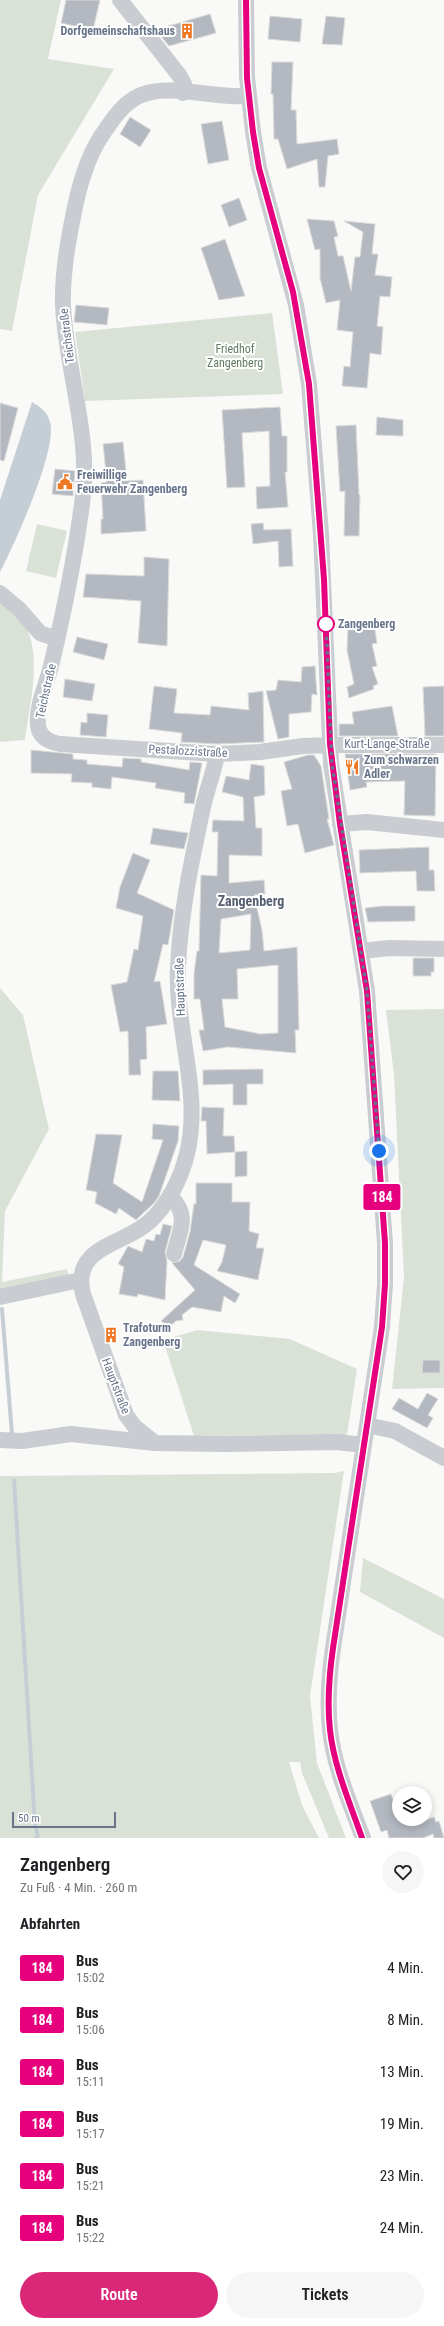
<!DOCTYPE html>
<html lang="de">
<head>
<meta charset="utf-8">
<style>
  :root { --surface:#fff; --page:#f6f6f6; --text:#202124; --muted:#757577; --accent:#db2777 }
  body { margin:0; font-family:"Roboto Condensed",sans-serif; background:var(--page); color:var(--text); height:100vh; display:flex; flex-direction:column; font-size:15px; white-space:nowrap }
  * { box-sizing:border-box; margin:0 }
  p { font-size:13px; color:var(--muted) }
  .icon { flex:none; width:22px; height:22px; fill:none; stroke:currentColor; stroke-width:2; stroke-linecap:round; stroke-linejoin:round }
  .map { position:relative; height:1838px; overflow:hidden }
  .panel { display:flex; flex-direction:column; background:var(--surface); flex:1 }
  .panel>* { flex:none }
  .badge { padding:0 8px; border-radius:3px; font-size:14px; line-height:26px }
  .fabs { position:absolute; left:392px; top:1786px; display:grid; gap:8px }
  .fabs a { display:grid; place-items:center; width:40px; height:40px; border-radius:50%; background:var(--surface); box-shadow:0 2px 10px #0003; font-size:20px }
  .scale { position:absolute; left:12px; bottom:10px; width:104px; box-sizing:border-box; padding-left:4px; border:2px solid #67748a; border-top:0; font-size:11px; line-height:14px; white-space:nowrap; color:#67748a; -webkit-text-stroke:3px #fff; paint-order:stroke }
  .you { position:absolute; width:20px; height:20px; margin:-10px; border:3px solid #fff; border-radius:50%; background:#1a73e8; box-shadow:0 0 0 6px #1a73e833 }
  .map>.badge { position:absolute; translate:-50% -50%; box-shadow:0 0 0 2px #fff }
  h2 { padding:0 20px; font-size:15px; line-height:36px }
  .round { display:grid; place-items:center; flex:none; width:42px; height:42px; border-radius:21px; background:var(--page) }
  .overview { display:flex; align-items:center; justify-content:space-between; height:68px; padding:0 20px }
  h1 { font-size:19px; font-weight:600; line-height:30px }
  .button { display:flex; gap:8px; margin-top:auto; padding:8px 20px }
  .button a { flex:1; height:46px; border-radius:24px; background:var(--accent); color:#fff; font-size:16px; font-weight:600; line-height:46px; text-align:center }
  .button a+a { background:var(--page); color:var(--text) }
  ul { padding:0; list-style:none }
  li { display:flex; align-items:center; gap:12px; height:52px; padding:0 20px }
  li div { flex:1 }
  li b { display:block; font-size:15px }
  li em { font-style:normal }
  li .badge { min-width:44px; font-weight:700; text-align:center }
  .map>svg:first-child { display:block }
  .green { fill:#dae2d8 }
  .water { fill:#c6ced5 }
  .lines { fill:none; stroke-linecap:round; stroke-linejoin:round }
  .stream { stroke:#c6ced5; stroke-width:4 }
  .building { fill:#b4b9c1; stroke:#dbdbd9; fill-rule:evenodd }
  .minor { stroke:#c9ccd0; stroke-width:16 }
  .line-casing { stroke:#fff; stroke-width:9 }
  .line { stroke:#e6007e; stroke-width:6 }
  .walk { stroke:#67748a; stroke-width:4; stroke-dasharray:0 7.2 }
  .stop-dot { fill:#fff; stroke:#e6007e; stroke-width:2 }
  .labels { text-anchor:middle; stroke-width:4; stroke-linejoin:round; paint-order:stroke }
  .poi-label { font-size:12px; font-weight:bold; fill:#67748a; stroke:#fff; text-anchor:start }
  .street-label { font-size:12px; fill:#67748a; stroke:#fff }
  .park-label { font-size:12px; fill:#627b62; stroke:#fff }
  .stop-label { font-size:12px; font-weight:bold; fill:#67748a; stroke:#fff; text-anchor:start }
  .quarter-label { font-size:14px; font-weight:bold; fill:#555f6f; stroke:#fff }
</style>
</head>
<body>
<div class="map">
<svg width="444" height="1838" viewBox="0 0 444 1838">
  <rect width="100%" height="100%" fill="#f9faf7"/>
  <!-- green -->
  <path class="green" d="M0,0h61l-13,59 66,10 -76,126 -26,136 -12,-2z
    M272,313l11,81 -198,7 -10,-69z
    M37,524l30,7 -11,47 -30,-7z
    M0,603c7,5 18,12 23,19 21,31 6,84 2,118l-25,2z
    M0,988l23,27 26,114 -44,82 -3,71 65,-13 2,9 -69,16z
    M444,1009v379l-52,1 12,-112 -10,-202 -8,-65z
    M197,1330l93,9 67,30 -10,66 -153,1 -31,-96z
    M344,1471l-34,225 7,67 29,75h-17l-27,-65 -2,-11h-11l13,43 17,33h-319v-362l334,-3z
    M363,1558l81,41v39l-84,-46z"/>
  <!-- water -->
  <path class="water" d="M32,402c9,5 15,10 18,20 8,27 -36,123 -50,150v-72z"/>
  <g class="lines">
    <!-- stream -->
    <path class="stream" d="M2,1309l10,125
      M14,1480l21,345 3,11 -2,2"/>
  </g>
  <!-- building -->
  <path class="building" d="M66,0h34l-7,30 -32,-7z
    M210,14l6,19 -47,13 -10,-12 -1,-5z
    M270,16l32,3 -2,23 -32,-3z
    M326,16l19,2 -3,27 -20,-1z
    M272,62h21l-2,48h5l1,34 40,-5 2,15 -11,2 -3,31h-6l-2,-28 -30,10 -9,-30h-4l-1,-45h-2z
    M130,117l21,13 -11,17 -20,-13z
    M222,121l7,39 -21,4 -7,-40z
    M239,198l8,22 -18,7 -8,-22z
    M307,219l27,2 4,15 -4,1 4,19h5l8,35 4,-34h5l3,-25 -19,-11 31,3 -3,30h6l-3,21 17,2 -2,20 -10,-1 -3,30 6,1 -2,28 -11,-2 -3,35 -25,-2 2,-20 6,1 3,-35 -16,-2 3,-30 -14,3 -6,-25v-29l-5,1z
    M225,239l20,57 -26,4 -18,-52z
    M76,305l33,3 -2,17 -33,-3z
    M0,403l18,5 -14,53 -4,-1z
    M280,407l2,29h5v36h-2l3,35 -31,2 -1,-22 14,-1 -1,-55 -27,2 3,54 -18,1 -5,-78z
    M377,417l26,3v16l-27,-1z
    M356,425l3,70h1l-1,41h-15l1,-45 -5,1 -4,-66z
    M123,442l4,39 16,-1 3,51 -45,3v-15h2l-2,-36 6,-1 -4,-38z
    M55,469l20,2 -2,25 -21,-2z
    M263,523l1,7 27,-1 2,37 -14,1 -1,-26 -25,3 -2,-20z
    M144,557l25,2 -2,87 -29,-3 3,-42 -58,-4 3,-23 58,2z
    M374,624l3,19 -5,1 5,22 -5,1 6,17 -5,2 1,3 -25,9 -2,-11 7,-3 -7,-34 1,-22z
    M77,637l31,7 -4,16 -31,-8z
    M315,666l2,29 -5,-1 -1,18 -22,2v23l-11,2 -12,-48 10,-1 2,-10 23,2 1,-15z
    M65,679l30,5 -3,17 -29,-4z
    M154,686l23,3 -3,24 36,2 1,-9 38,4 -1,-17 15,-2 1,51 -47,2 -36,-2 1,-9 -33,-4z
    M444,686v50h-19l-2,-49z
    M392,706l6,30h-59v-12h15l-2,-12z
    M87,713l21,2 -2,22 -26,-2 1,-13 6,1z
    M31,750l42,4v5l14,1v4l35,3 1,-9 18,1v3l48,8 1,-8 12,1 -8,41 -10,-1 1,-10 -30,-5 1,-5 -44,-6 -1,12 -19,-2v-4l-21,-1 1,-8 -41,-1z
    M345,754h91l-1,62 -31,-1 1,-34 -39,1 1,5 -17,3z
    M308,755h6l7,11 8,53h-2l7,26 -29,8 -7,-29 -11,2 -6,-35 11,-2 -8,-27z
    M251,764l13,2 1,29 -11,2 2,31h6v28l-33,-1v28l35,-3 1,14 -11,1 8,35 2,21 33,-4 2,83h-4l1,23 -68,-6 -25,4 -4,-21h5l-4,-31h-6v-26l3,-22h2l2,-76 16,1 1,-44h-6l1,-12 31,1 -1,-24 -21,-5 4,-16 23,4zM251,914l-1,36 -31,3 2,-34zM278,965v68l-17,1 -36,-7 -3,-28h16l-1,-30z
    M153,828l35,5 -4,16 -34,-5z
    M429,847v23h5l1,21h-18l-1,-20 -56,2 -1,-23z
    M133,853l17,7 -13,33 37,17 -6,35 -5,-1 -9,38 6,-1 7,43 -21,3 1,32 -7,1 1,15h-12l-1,-44 -8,1 -9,-47 16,-3 7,-33 4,1 5,-34 -27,-8 4,-21z
    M383,906h32v15l-47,1 -3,-14z
    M413,958h21v14h-3v4h-18z
    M263,1069v15h-16v21h-14v-21l-30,1v-15z
    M153,1071h25l2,30 -28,-1z
    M202,1107l22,1 -1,28h11l1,16 -28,2 -1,-33h-5z
    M153,1124l26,2 -1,15 -19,55 -4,6 -19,18 -17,-12 -3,6 -21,-11 2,-11 -11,-2 10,-56 26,1 -9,48 29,19 21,-62 -11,-1z
    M247,1151v25l-12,1v-25z
    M196,1183h36v19h18l-1,29 10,3 -3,14h8l-6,32 -41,-9 5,-9 4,-17 -23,-5 -9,25 46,29 -5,9 -11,-7 -3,16 -29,-5 -10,8 1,5 -7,1 -7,6 -8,-6 34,-31 -23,-27 8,-2 3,-4 7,-25 4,-28h2z
    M163,1224l9,2 -7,26 2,9 -2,39 -27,-6 -1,3 -18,-3 5,-27 -6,-3 10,-18 14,6 4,-13 8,2 2,-7 4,1z
    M423,1360h17v13h-18z
    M427,1393l11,6 -10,16 5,3 -6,10 -35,-19 7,-11 19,11z
    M391,1794l4,11 4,-1v15l27,1 8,-3 2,5 3,-1 5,17h-10l-1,-4 -10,4h-34l-2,-8 -6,2 -11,-31z"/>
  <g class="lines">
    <!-- minor -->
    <path class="minor" d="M120,0l59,75 5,9 -1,9
      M246,0l1,77 6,55 6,36 37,137 13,79 12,150 10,230 36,227 18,252v41l-3,43 -49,321c-4,28 -6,55 -3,82 4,37 20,73 33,108
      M249,96c-33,3 -78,-13 -108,-1 -19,8 -30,27 -41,43 -15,24 -22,52 -27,79 -6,29 -11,58 -10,88 3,66 29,133 19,199 -7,53 -18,107 -30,158 -4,19 -16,43 -14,63 1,12 11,17 22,19l157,10 43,-2 43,-6 27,-1h114
      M0,593l19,16 21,24 17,6
      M340,824l27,-2 77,8
      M361,951l28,-3 55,1
      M170,1196c20,19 10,34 4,58
      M0,1297l80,-17
      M367,1425l28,6 49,27
      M0,1440l22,1 49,-7 84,9 70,1 111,-2 28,3
      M155,1443l-20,-16 -9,-12 -43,-121c-12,-48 41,-49 66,-72 19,-17 32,-44 38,-68 15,-61 -12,-125 -9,-186 2,-54 14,-109 25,-161 4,-18 11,-35 14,-53"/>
  </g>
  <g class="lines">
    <!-- line casing -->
    <g class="line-casing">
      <path id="line" d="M246,0l1,78 6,54 6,36 34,124 16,92 15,195 6,165 10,80 27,167 18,252v41l-3,43 -49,321c-4,28 -6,55 -3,82 4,37 20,73 32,108"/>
    </g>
    <!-- line -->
    <use href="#line" class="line"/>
    <!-- walk -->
    <path class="walk" d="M326,624l6,140 35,227 12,160"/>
  </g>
  <!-- icons -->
  <defs>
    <g id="building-bare" transform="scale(1.2)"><path d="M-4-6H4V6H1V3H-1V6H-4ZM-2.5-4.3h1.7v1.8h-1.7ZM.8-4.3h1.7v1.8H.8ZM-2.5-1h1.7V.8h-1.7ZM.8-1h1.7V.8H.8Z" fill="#ef7722" stroke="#fff" stroke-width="2.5" paint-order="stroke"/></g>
    <g id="civic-bare" transform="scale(1.2)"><path d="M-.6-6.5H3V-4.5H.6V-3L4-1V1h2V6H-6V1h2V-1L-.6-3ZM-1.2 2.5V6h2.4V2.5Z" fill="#ef7722" stroke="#fff" stroke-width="2.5" paint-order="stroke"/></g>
    <g id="restaurant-bare" transform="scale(1.2)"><path d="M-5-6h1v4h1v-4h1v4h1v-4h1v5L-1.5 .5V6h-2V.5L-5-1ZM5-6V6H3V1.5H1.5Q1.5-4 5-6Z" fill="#ef7722" stroke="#fff" stroke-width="2.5" paint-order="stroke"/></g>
  </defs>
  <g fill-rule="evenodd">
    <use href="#building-bare" x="187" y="31"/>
    <use href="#civic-bare" x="65" y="482"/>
    <use href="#restaurant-bare" x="352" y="767"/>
    <use href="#building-bare" x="111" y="1335"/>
  </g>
  <!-- markers -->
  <circle class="stop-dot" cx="326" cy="624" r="8"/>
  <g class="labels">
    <!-- poi labels -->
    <g class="poi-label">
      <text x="175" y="35" text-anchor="end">Dorfgemeinschaftshaus</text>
      <text x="77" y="479">Freiwillige<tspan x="77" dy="14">Feuerwehr Zangenberg</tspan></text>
      <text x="364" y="764">Zum schwarzen<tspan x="364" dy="14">Adler</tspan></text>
      <text x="123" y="1332">Trafoturm<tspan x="123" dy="14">Zangenberg</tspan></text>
    </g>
    <!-- street labels -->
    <g class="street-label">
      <text transform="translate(67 336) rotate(-97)" y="4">Teichstraße</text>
      <text transform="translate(46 691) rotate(-77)" y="4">Teichstraße</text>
      <text x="387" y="748">Kurt-Lange-Straße</text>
      <text transform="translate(188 751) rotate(3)" y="4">Pestalozzistraße</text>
      <text transform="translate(180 987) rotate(-92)" y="4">Hauptstraße</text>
      <text transform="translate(116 1386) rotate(69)" y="4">Hauptstraße</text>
    </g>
    <!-- park labels -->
    <g class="park-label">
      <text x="235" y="353">Friedhof<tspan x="235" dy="14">Zangenberg</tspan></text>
    </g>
    <!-- stop labels -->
    <g class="stop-label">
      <text x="338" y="628">Zangenberg</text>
    </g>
    <!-- quarter labels -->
    <g class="quarter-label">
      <text x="251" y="906">Zangenberg</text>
    </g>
  </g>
</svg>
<div class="fabs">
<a><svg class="icon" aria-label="layers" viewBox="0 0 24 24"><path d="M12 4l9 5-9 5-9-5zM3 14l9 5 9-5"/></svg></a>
</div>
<div class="scale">50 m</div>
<div class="you" style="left:379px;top:1151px"></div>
<b class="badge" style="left:382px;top:1197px;background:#e6007e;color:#fff">184</b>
</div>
<section class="panel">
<div class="overview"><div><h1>Zangenberg</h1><p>Zu Fuß · 4 Min. · 260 m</p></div><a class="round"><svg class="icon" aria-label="heart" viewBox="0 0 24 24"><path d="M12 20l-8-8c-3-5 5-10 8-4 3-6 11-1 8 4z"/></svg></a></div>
<h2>Abfahrten</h2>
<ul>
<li><span class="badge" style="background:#e6007e;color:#fff">184</span><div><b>Bus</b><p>15:02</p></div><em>4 Min.</em></li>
<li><span class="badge" style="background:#e6007e;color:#fff">184</span><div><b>Bus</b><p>15:06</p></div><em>8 Min.</em></li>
<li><span class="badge" style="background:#e6007e;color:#fff">184</span><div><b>Bus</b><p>15:11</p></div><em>13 Min.</em></li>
<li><span class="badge" style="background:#e6007e;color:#fff">184</span><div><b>Bus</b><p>15:17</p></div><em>19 Min.</em></li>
<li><span class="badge" style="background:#e6007e;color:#fff">184</span><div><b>Bus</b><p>15:21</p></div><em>23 Min.</em></li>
<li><span class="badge" style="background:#e6007e;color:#fff">184</span><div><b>Bus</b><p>15:22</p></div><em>24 Min.</em></li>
</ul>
<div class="button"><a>Route</a><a>Tickets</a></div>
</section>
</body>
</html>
